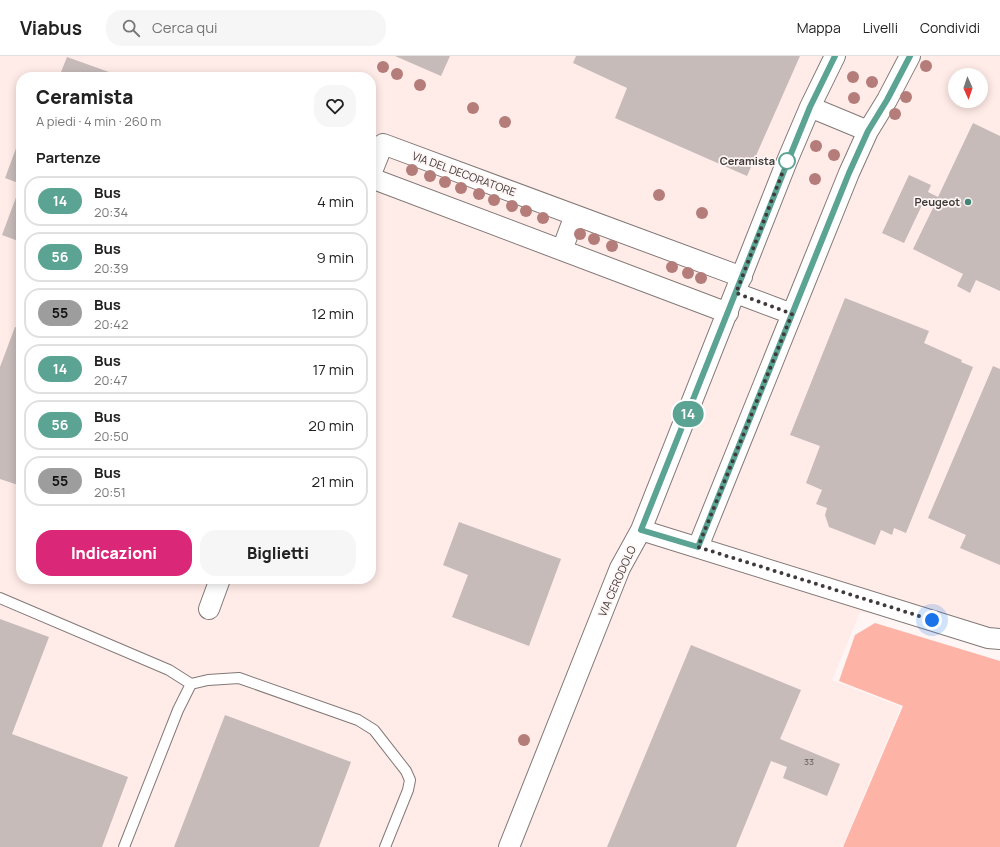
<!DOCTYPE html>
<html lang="it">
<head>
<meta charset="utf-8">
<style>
  :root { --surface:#fff; --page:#f6f6f6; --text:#222; --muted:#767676; --line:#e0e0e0; --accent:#db2777 }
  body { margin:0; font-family:Manrope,sans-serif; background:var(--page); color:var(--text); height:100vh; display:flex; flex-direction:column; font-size:15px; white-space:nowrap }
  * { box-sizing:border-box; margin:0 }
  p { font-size:13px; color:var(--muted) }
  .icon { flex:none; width:22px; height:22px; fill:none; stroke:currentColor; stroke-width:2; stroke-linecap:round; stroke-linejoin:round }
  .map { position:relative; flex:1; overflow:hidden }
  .panel { position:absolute; left:16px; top:16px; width:360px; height:512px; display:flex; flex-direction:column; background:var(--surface); border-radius:16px; box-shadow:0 2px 10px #0003 }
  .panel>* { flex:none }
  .badge { padding:0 8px; border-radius:13px; font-size:14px; line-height:26px }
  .needle { width:26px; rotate:177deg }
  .fabs { position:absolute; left:948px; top:12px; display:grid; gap:8px }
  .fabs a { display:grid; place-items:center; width:40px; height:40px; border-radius:50%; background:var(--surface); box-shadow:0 2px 10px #0003; font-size:20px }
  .you { position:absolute; width:20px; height:20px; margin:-10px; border:3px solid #fff; border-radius:50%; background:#1a73e8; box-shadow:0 0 0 6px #1a73e833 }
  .map>.badge { position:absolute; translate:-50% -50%; box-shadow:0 0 0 2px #fff }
  h2 { padding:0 20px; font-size:15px; line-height:36px }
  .round { display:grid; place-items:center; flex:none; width:42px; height:42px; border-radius:16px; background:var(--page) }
  .headline { display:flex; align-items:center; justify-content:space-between; height:68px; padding:0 20px }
  h1 { font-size:19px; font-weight:800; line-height:30px }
  .primary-button { display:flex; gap:8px; margin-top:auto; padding:8px 20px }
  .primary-button a { flex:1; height:46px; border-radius:16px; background:var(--accent); color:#fff; font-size:16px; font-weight:800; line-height:46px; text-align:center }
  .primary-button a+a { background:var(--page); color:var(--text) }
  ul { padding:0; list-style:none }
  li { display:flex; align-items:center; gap:12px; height:50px; margin:0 8px 6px; padding:0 12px; border:2px solid var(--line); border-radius:16px }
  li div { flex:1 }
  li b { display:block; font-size:15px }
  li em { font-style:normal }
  li .badge { min-width:44px; font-weight:700; text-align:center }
  header { display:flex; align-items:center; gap:24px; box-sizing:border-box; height:56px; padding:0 20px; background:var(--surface); border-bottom:1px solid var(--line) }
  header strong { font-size:19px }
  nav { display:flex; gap:22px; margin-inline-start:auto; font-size:14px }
  .search { width:280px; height:36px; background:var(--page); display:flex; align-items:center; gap:10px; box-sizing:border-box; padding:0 14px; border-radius:16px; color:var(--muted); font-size:15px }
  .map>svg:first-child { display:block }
  .built { fill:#ffebe7; fill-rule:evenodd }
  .green { fill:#feb3a7 }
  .building { fill:#c6bbb9 }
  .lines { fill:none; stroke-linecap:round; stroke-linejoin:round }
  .service-casing { stroke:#827977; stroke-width:12 }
  .minor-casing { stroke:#827977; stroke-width:22 }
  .service { stroke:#fff; stroke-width:10 }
  .minor { stroke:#fff; stroke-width:20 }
  .tree { fill:#b47d79 }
  .line-casing { stroke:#fff; stroke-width:9 }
  .line { stroke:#5ba494; stroke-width:6 }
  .walk { stroke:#3f3b3a; stroke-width:4; stroke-dasharray:0 7.2 }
  .stop-dot { fill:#fff; stroke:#5ba494; stroke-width:2 }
  .poi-dot { fill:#418577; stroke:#fef5f4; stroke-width:1.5 }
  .labels { text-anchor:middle; stroke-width:3.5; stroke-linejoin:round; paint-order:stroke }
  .number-label { font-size:9px; fill:#615b5a }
  .stop-label { font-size:11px; font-weight:bold; fill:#3f3b3a; stroke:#fef5f4; text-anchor:end }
  .street-label { font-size:11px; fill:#3f3b3a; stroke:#fef5f4 }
  .poi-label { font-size:11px; font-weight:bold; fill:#3f3b3a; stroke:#fef5f4; text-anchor:end }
</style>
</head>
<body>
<header>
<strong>Viabus</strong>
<div class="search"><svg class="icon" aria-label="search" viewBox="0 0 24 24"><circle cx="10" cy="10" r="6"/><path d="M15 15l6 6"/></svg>Cerca qui</div>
<nav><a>Mappa</a><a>Livelli</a><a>Condividi</a></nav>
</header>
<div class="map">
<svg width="1000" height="791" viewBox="0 0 1000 791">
  <rect width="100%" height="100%" fill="#fef5f4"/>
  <!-- built -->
  <path class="built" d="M0,0h1000v574l-140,-18 -28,68 69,27 -59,140h-842zM955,19h26v26h-26zM21,21h350v502h-350z"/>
  <!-- green -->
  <path class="green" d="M875,567l125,38v186h-157l60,-141 -64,-25 16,-46z"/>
  <!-- building -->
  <path class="building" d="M395,0h55l-9,20z
    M576,0h224l-53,120 -132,-58 12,-30 -54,-25z
    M67,1l56,20h-64z
    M973,67l27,13v155l-24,-11 -6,13 -13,-7 6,-12 -50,-25 20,-41 -10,-5 -19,40 -22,-10 27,-58 22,10 -3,7 10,5z
    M21,79v107l-19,-7 19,-51 -16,-6z
    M845,242l84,33 -5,12 38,17 -1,2 12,5 -67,166 -12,-5 -2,7 -11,-5 -6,15 -46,-18 -4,-12 2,-7 -11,-4 6,-14 -16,-7 14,-37 -30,-11z
    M15,271l6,3v156l-21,-7v-112z
    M993,310l7,3v196l-40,-17 6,-13 -38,-17z
    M459,466l102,37 -32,87 -77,-29 16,-42 -25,-10z
    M0,563l49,18 -37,97 116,43 -26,70h-102z
    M691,589l110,45 -21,49 60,25 -13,32 -44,-18 4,-11 -16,-6 -35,86h-129z
    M225,659l126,47 -32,85h-145z"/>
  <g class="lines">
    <!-- service casing -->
    <g class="service-casing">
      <path id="service" d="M0,542l169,72 22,14
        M124,791l54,-137 13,-26 17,-4 31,-2 119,42 16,10 32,41 4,9 -2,10 -23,57"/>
    </g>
    <!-- minor casing -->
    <g class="minor-casing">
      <path id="minor" d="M810,51l58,24
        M371,118l12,-30 359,133
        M371,122l357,135
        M562,194l13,-35
        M736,237l56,21
        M641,474l347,108 12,1
        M698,491l151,-374 19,-42 19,-31 23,-44
        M209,553l11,-30
        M509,791l111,-279 21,-38 146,-369 23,-54 25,-51"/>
    </g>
    <!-- service -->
    <use href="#service" class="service"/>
    <!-- minor -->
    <use href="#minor" class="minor"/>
  </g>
  <!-- trees -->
  <g class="tree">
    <circle cx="926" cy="10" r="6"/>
    <circle cx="383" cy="11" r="6"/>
    <circle cx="397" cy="18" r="6"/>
    <circle cx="853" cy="21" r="6"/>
    <circle cx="872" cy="26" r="6"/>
    <circle cx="420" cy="29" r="6"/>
    <circle cx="906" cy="41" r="6"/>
    <circle cx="854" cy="42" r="6"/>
    <circle cx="473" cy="52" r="6"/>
    <circle cx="895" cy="58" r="6"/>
    <circle cx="505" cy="66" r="6"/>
    <circle cx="816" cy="90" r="6"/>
    <circle cx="834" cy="99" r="6"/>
    <circle cx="412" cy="114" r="6"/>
    <circle cx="430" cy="120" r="6"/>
    <circle cx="815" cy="123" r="6"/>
    <circle cx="445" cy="126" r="6"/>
    <circle cx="461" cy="132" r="6"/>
    <circle cx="479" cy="138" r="6"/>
    <circle cx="659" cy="139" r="6"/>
    <circle cx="494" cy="144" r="6"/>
    <circle cx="512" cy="150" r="6"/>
    <circle cx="526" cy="155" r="6"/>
    <circle cx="702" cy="157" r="6"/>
    <circle cx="543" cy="162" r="6"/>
    <circle cx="580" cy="178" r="6"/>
    <circle cx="594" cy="183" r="6"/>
    <circle cx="612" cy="190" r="6"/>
    <circle cx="672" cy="211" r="6"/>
    <circle cx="688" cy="217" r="6"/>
    <circle cx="701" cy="222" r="6"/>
    <circle cx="524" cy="684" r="6"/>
  </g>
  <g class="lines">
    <!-- line casing -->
    <g class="line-casing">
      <path id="line" d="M835,0l-25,51 -22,54 -147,369 57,17 151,-374 19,-42 19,-31 23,-44"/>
    </g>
    <!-- line -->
    <use href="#line" class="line"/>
    <!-- walk -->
    <path class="walk" d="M787,105l-51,132 56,21 -94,233 234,73"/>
  </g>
  <!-- markers -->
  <circle class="stop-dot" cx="787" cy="105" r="8"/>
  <circle class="poi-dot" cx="968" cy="146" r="4"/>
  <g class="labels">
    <!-- number labels -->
    <g class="number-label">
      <text x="809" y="709">33</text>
    </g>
    <!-- stop labels -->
    <g class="stop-label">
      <text x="775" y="109">Ceramista</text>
    </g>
    <!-- street labels -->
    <g class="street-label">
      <text transform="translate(464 118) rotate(20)" y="4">VIA DEL DECORATORE</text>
      <text transform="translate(617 525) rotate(-66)" y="4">VIA CERODOLO</text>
    </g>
    <!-- poi labels -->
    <g class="poi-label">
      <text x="960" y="150">Peugeot</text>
    </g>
  </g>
</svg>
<div class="fabs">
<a><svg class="needle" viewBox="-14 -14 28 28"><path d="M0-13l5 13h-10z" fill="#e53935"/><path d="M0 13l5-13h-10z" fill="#767676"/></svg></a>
</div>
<div class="you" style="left:932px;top:564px"></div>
<b class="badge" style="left:688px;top:358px;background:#5ba494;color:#fff">14</b>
<section class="panel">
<div class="headline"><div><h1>Ceramista</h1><p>A piedi · 4 min · 260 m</p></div><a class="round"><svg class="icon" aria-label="heart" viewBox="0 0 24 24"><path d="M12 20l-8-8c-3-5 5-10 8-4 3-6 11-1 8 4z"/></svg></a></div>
<h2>Partenze</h2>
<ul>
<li><span class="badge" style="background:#5ba494;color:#fff">14</span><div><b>Bus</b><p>20:34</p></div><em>4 min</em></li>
<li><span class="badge" style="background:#5ba494;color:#fff">56</span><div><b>Bus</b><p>20:39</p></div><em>9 min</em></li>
<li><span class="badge" style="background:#9d9d9d;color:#111">55</span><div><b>Bus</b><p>20:42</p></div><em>12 min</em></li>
<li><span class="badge" style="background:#5ba494;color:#fff">14</span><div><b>Bus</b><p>20:47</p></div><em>17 min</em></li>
<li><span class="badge" style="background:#5ba494;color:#fff">56</span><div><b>Bus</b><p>20:50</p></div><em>20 min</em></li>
<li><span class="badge" style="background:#9d9d9d;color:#111">55</span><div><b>Bus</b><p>20:51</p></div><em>21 min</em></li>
</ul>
<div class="primary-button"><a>Indicazioni</a><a>Biglietti</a></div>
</section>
</div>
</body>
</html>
